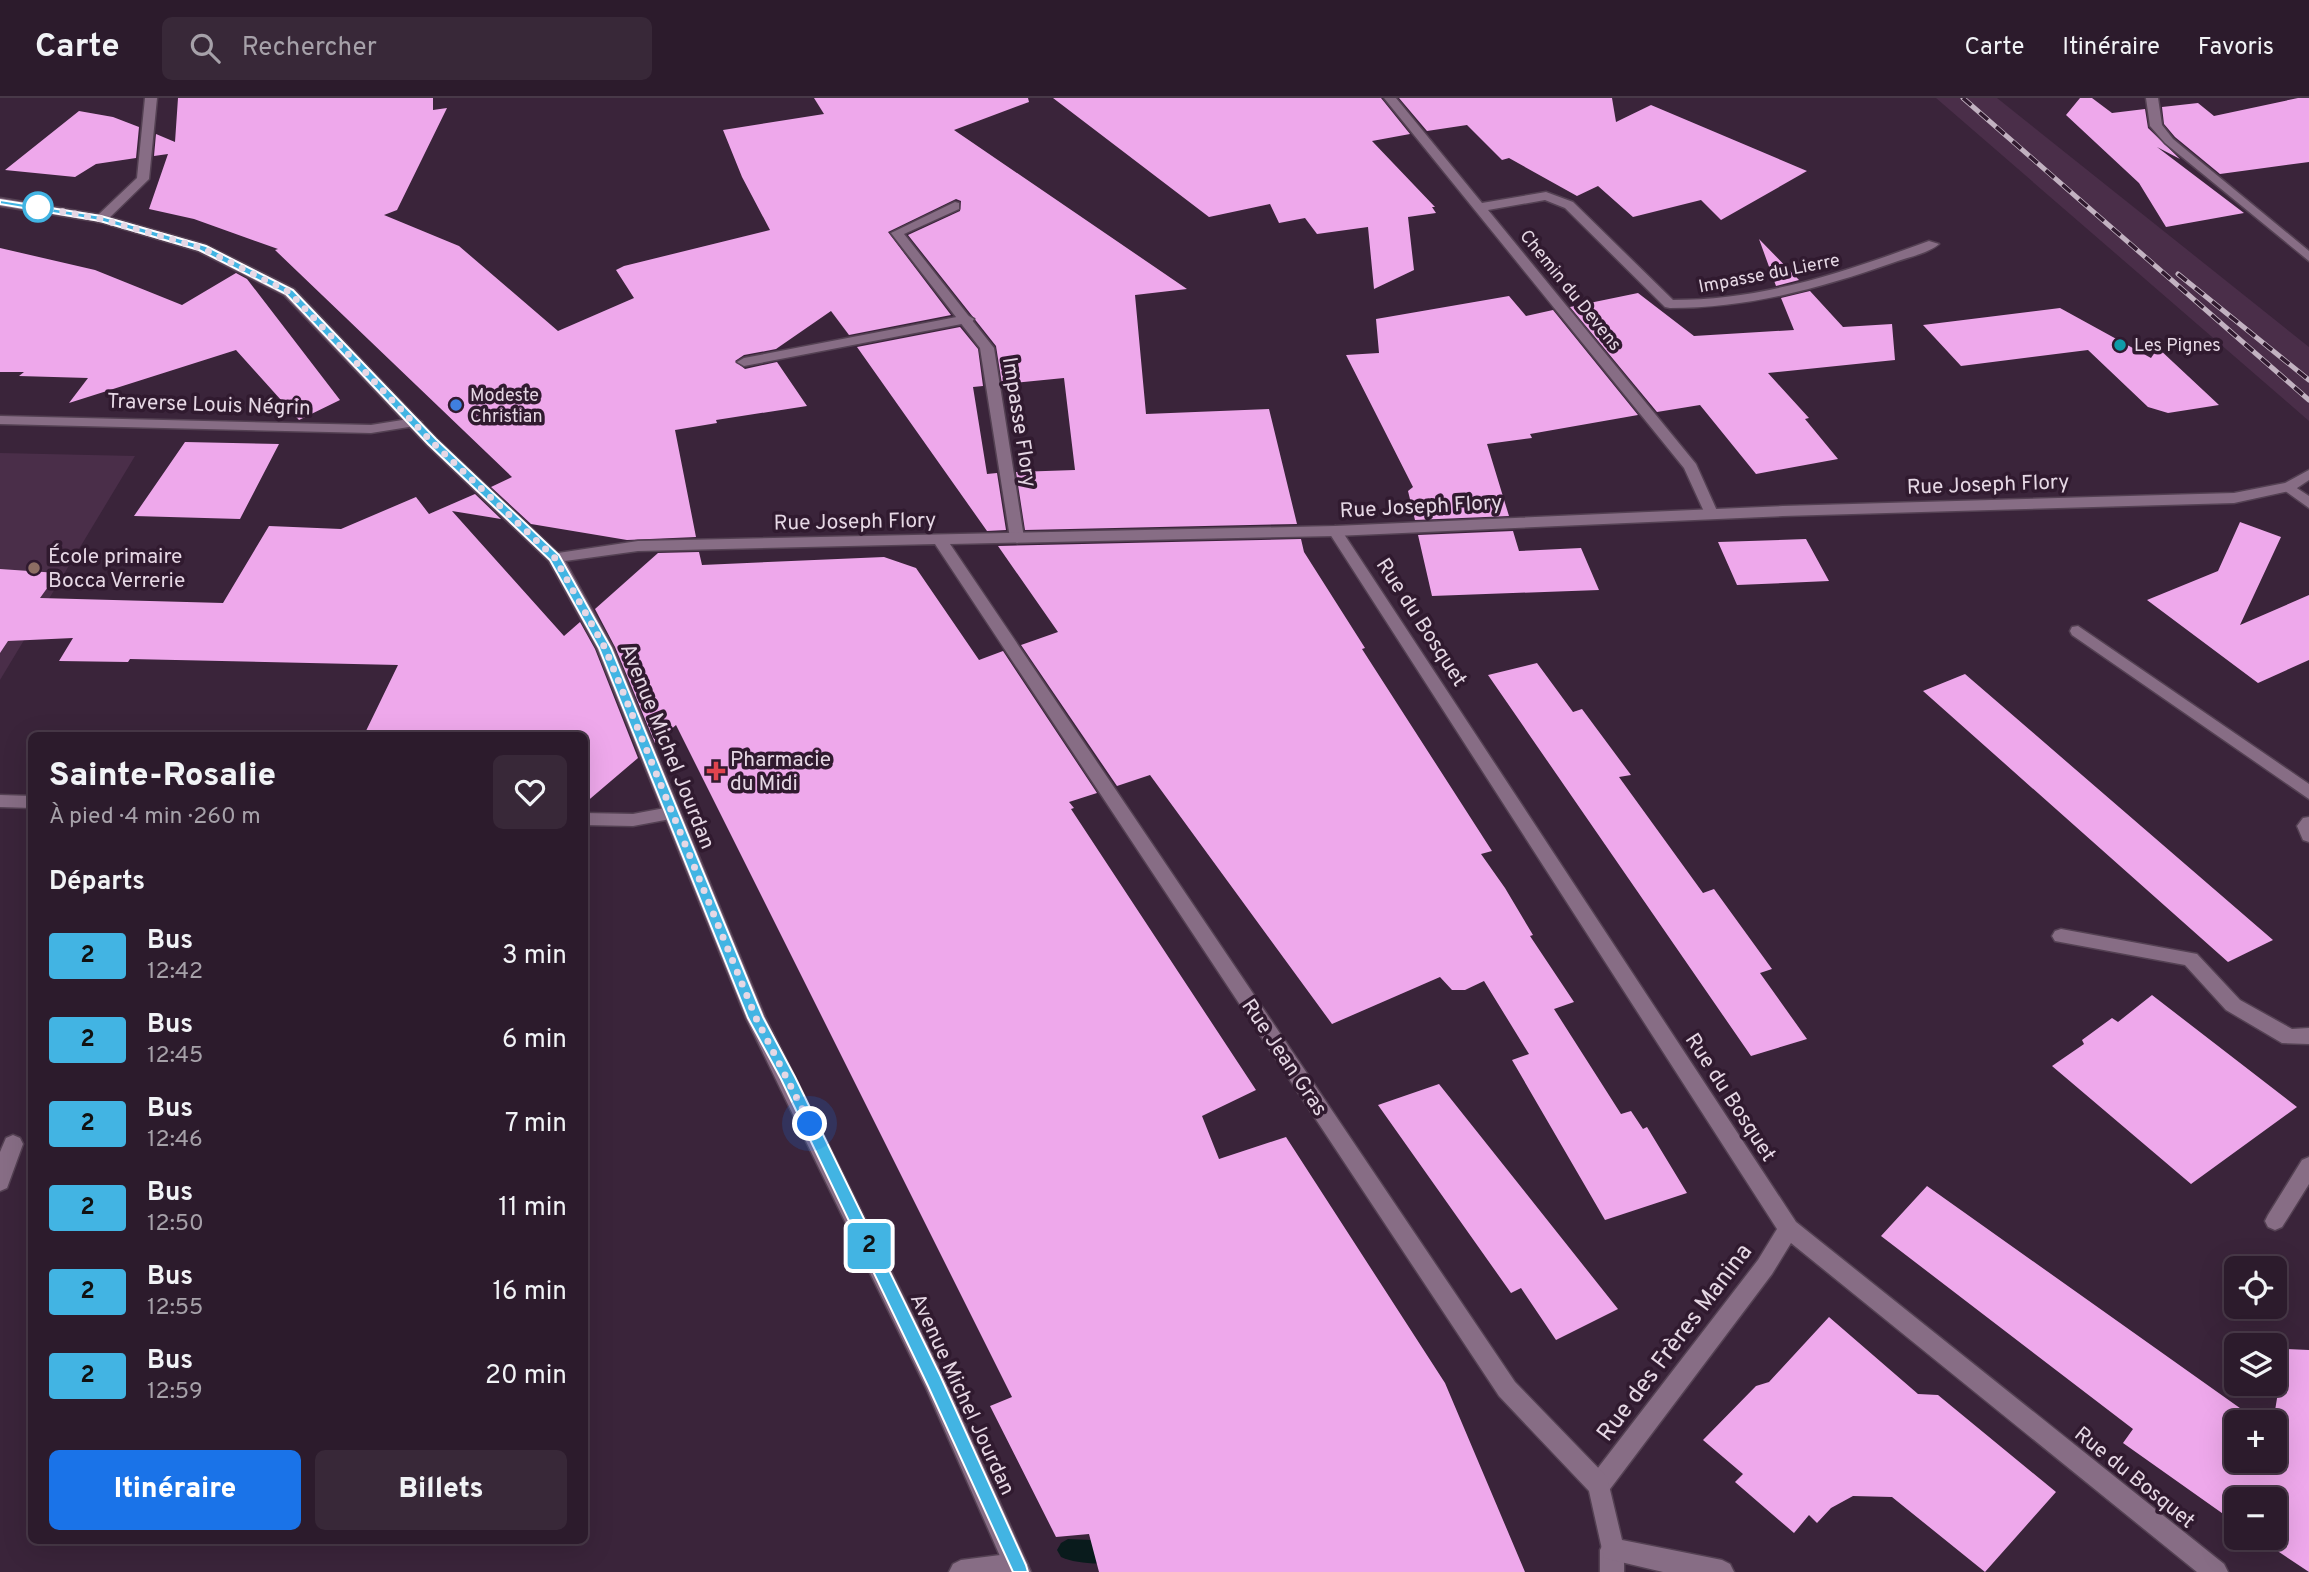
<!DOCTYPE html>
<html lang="fr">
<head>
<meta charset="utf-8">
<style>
  :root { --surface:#2c1b2c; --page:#382838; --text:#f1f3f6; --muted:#a6a1a9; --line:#483948; --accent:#1a73e8 }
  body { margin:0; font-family:Overpass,sans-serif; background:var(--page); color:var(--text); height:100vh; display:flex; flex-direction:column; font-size:26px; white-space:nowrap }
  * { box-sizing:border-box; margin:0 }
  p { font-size:23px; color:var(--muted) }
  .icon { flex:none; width:38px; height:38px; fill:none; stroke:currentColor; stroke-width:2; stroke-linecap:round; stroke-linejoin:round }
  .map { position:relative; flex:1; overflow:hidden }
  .side { position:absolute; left:28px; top:634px; width:560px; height:812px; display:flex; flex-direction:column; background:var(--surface); border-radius:10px; box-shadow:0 7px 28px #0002,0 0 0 2px var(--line) }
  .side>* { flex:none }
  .badge { padding:0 14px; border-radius:5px; font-size:24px; line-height:46px }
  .buttons { position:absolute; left:2224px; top:1158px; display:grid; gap:14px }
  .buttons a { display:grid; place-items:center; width:63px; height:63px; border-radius:10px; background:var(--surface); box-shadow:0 7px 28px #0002,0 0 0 2px var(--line); font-size:35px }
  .you { position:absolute; width:35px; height:35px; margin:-18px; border:5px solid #fff; border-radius:50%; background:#1a73e8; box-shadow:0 0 0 10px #1a73e833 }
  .map>.badge { position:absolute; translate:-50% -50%; box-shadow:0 0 0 4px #fff }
  h2 { padding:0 21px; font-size:26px; line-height:63px }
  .round { display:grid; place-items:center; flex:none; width:74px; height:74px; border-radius:10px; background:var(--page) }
  .headline { display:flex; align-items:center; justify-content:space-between; height:119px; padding:0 21px }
  h1 { font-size:33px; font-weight:800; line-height:52px }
  .primary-button { display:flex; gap:14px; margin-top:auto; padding:14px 21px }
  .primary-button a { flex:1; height:80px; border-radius:10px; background:var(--accent); color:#fff; font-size:28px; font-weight:800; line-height:80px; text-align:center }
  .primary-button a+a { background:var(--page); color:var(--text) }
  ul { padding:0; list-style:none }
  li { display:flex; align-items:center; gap:21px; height:84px; padding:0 21px }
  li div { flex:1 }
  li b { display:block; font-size:26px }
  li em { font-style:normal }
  li .badge { min-width:77px; font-weight:700; text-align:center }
  header { display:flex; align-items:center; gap:42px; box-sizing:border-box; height:98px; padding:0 35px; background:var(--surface); border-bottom:2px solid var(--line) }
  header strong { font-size:33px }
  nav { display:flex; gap:38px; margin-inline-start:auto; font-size:24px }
  .search { width:490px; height:63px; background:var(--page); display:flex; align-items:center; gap:18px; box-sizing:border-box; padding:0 24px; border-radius:10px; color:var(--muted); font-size:26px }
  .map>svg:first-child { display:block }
  .built { fill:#4a2e49 }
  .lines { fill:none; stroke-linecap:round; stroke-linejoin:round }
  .stream { fill:#091b1c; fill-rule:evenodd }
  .building { fill:#eea8eb }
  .lane-casing { stroke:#544153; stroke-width:3 }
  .street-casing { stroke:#544153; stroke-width:3 }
  .secondary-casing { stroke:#544153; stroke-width:3 }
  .lane { fill:#876d85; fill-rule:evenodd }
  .street { fill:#876d85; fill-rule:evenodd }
  .secondary { fill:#876d85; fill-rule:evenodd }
  .rail-casing { stroke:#c2b2c1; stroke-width:5 }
  .rail { stroke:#301a2f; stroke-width:3.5; stroke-dasharray:11; stroke-linecap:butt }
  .line { fill:#42b4e3; stroke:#fff; stroke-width:2 }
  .walk { stroke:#e6d8e5; stroke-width:7; stroke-dasharray:0 12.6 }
  .stop-dot { fill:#fff; stroke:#42b4e3; stroke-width:3.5 }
  .culture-dot { fill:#0f9aa8; stroke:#301a2f; stroke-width:2.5 }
  .shop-dot { fill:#3f7fe0; stroke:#301a2f; stroke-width:2.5 }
  .education-dot { fill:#8d6e63; stroke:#301a2f; stroke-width:2.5 }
  .health-dot { fill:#e0444e; stroke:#301a2f; stroke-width:2.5 }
  .labels { text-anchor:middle; stroke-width:7; stroke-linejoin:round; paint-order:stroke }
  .far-street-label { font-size:18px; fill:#e6d8e5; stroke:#301a2f }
  .far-poi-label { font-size:18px; fill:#e6d8e5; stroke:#301a2f; text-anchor:start }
  .street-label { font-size:21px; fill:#e6d8e5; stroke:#301a2f }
  .poi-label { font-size:21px; fill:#e6d8e5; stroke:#301a2f; text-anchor:start }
  .near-street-label { font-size:24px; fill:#e6d8e5; stroke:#301a2f }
</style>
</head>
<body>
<header>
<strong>Carte</strong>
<div class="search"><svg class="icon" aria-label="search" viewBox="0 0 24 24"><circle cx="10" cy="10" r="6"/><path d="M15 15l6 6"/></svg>Rechercher</div>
<nav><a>Carte</a><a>Itinéraire</a><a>Favoris</a></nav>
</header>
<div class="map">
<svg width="2309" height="1474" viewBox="0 0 2309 1474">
  <rect width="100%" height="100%" fill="#3a243a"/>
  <!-- built -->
  <path class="built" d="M1936,0h61l312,249v74z
    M0,355l135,3 -135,224z"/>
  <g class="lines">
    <!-- stream -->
    <path class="stream" d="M1068,1441l47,2 8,3 3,8 -3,8c-16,6 -47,4 -62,-3l-4,-7 4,-7z"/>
  </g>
  <!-- building -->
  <path class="building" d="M178,0h255v12l14,-2 -50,102 -13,5 75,31 99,85 76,-33 -18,-28 8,-4 146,-36 -28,-53 -19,-47 101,-16 -10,-16h214l1,4 -75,28 233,159 -52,6 11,119 123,-5 28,115 -272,6 -9,-58 59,-2 -11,-92 -62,6 -6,-38 -88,-111 52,-24 1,-10 -5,-2 -68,33 63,83 -102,20 -18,-24 -55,38 -32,6 -9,6 10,8 32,-7 30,44 -91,14 1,3 -42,7 21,107 -69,3 -96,-16 -40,-37 21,-10 -237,-227 3,-1 -84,-30 -45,-10 19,-55 -14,2 2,-22 19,8z
    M1053,0h328l29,36 -38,7 63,66h-3l4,6 -28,4 6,53 -40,19 -6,-62 -51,7 -12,-16 -26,5 -9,-19 -61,13z
    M1399,0h213l4,24 35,-17 156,66 -86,49 -20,-20 -68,17 -35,-31 -21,10 -68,-38 -7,2 -35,-35 -40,6z
    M2080,0h12l20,15 33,-4 3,19 32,31 -23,-12 87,66 -78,14 -27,-44 -73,-68z
    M2298,0h11v64l-89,12 -45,-37 -11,-13 -2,-17 36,-4 16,13z
    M79,13l34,6 26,10 -3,31 -40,6 -21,13 -70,-7z
    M1759,141l40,41 -23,6z
    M0,150l95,22 87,35 54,-32 11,6 93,121 -41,20 -63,-70 -167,53 19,-25 -69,-2 5,-4h-24z
    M1810,193l33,36 49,-3 3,36 -127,13 41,45 -4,1 33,40 -82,15 -56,-69 -43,7 -87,-105 68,-14 56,43 100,-6 -13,-32z
    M1509,198l17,20 27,-6 85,105 -108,19 2,4 -45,6 22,72 -94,4 -7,-29 5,-4 -67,-132 33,-2 -3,-34z
    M2060,210l91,50 7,-10 61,57 -51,8 -20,-6 -60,-57 -127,16 -38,-41z
    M960,229l18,22 5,37 -10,1 14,87 10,-1 9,57 -19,1 -130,-184z
    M185,344l94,2 -39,75 -106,-3z
    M475,396l26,25 -49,-8 112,125 16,-14 15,27 43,109 -54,46v-69h-220l34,-70 -268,-6 -2,3 -69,-1 14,-23 -65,3 -8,12v-84l58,4 -18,25 183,5 46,-77 72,3 75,-32 13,17z
    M2240,424l41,15 -41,88 69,-30v65l-51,23 -111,-83 71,-29z
    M1513,433l6,20 62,-3 18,42 -167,6 -14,-61z
    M1301,441l3,13 61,96 -3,1 130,202 -11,3 24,34 28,47 -3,1 44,66 -20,7 67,105 10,-3 12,18 4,-2 40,66 -82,27 -93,-160 17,-6 -45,-73 -19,9h-13l-12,-13 -108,47 -182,-249 -33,11 -96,-141 37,-13 -60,-86z
    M1806,441l23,42 -92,4 -19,-43z
    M699,454l3,13 182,-8 32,11 63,92 24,-9 94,142 -28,9 5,6 -3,1 185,281 -54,26 17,43 67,-22 159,246 80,189h-426l-10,-38 -33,3 -66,-131 22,-9 -336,-672 -21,18 -40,-96 -20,-38 63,-56z
    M1537,565l36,49 9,-3 49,66 -12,2 84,116 11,-4 58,80 -12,4 47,66 -56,17 -263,-381z
    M1965,576l308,266 -45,22 -305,-271z
    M2152,897l145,112 -106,77 -139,-118 32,-22 -2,-4 30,-22 6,4z
    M1439,986l179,225 -62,31 -35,-52 -10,5 -133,-188z
    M1927,1088l334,237h-25v38h39l-2,-38 12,-74 24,1v222l-51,-34h17v-38h-39v23l-113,-80 10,-14 -252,-193z
    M1829,1219l89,77 20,1 118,97 -71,80 -93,-75 -39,-1 -22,12 -14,15 -8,-8 -15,18 -59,-51 8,-8 -40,-34 53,-54 13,-4z"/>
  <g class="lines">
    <!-- lane casing -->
    <g class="lane-casing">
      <path id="lane" d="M967,217l7,4 -2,3 -228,44 -7,-4 7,-4z
        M2078,528l231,158v15l-237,-164 -2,-4 2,-4z
        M2309,719v25l-6,-2 -6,-14 6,-8z
        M2061,831l136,25 43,46 52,29 17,-1v16l-27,-1 -56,-33 -41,-45 -130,-24 -3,-5 3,-5z
        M2309,1059v27l-27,43 -7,3 -7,-3 -3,-6 3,-6 34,-55z"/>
    </g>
    <!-- street casing -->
    <g class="street-casing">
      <path id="street" d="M145,0h12l-8,81 -44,43h-8v-6l40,-38z
        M1384,0h12l86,105 64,-11 27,10 100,98c90,0 172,-28 256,-59l10,3c-10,9 -30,13 -44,18 -74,26 -146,46 -225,46l-5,-1 -100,-99 -20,-8 -57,10 208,254 22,49 -2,3h-10l-22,-48z
        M2146,0h12l4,27 11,14 136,112v10l-144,-118 -15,-17z
        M955,104l4,1v6l-55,25 90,114 30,190 -7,5 -7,-5 -30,-190 -89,-115z
        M0,318l371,9 44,-7 7,4 -7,4 -44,7 -371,-9z
        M2289,385l20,13v12l-25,-18 -2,-3z
        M1335,428l5,2 456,694 428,342 4,8h-31l-406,-329 -19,31 -165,219 -8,3 -8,-3 -4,-8 4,-8 167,-217 19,-31 -449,-698z
        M0,697l32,1v12l-32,-1z
        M670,709l9,6 -3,5 -43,8 -49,-1v-12l49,1z
        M13,1037l7,3 3,6 -16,44 -7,3v-39l6,-14z
        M1612,1440l8,4 4,8v22h-24v-22l4,-8z
        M1016,1455l8,4 4,8 -3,7h-76l4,-8 8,-4z"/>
    </g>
    <!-- secondary casing -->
    <g class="secondary-casing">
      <path id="secondary" d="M0,100l101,17 105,30 88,44 143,150 121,114 80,-12 697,-15 448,-20 451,-13 51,-10 24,-13v10l-15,10 -60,13 -451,13 -448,20 -385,8 565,838 92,95 15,63 100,20 8,4 4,8h-71l-59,-14 -15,-67 -90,-95 -564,-852 -297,7 -73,10 48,87 152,369 177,357 89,198h-24l-81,-184 -180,-370 -149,-370 -48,-87 -122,-116 -143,-150 -86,-44 -98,-29 -100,-16z"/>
    </g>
    <!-- lane -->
    <use href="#lane" class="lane"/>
    <!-- street -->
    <use href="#street" class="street"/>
    <!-- secondary -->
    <use href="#secondary" class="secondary"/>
    <!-- rail casing -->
    <g class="rail-casing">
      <path id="rail" d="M1963,0l346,302
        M2178,176l131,106"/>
    </g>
    <!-- rail -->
    <use href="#rail" class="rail"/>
  </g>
  <!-- line -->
  <path class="line" d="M0,102l101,16 105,30 87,44 143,149 123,116 52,93 152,369 32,60 145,298 86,190 2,7h-15l-85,-186 -147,-307 -33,-61 -149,-370 -49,-88 -122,-116 -142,-150 -87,-44 -99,-29 -100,-17z"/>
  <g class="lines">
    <!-- walk -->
    <path class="walk" d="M38,109l63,12 101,29 87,44 143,150 123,116 50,90 151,370 54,106"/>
  </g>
  <!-- markers -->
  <circle class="stop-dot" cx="38" cy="109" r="14"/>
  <circle class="culture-dot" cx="2120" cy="247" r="7"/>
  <circle class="shop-dot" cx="456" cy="307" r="7"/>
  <circle class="education-dot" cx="34" cy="470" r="7"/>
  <path class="health-dot" d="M712.5 662.5h7v7h7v7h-7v7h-7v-7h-7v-7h7z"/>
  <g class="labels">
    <!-- far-street labels -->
    <g class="far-street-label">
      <text transform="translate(1769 175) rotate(-11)" y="6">Impasse du Lierre</text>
      <text transform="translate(1571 192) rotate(51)" y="6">Chemin du Devens</text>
    </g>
    <!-- far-poi labels -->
    <g class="far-poi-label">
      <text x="2134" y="253">Les Pignes</text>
      <text x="470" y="303">Modeste<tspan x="470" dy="21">Christian</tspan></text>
    </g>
    <!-- street labels -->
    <g class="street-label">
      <text transform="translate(209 306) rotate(2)" y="7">Traverse Louis Négrin</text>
      <text transform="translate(1020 324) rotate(81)" y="7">Impasse Flory</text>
      <text transform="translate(1988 386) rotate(-2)" y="7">Rue Joseph Flory</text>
      <text transform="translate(1421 408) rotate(-3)" y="7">Rue Joseph Flory</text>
      <text transform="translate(855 423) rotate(-1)" y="7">Rue Joseph Flory</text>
      <text transform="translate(1422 524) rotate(57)" y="7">Rue du Bosquet</text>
      <text transform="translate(668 648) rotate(68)" y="7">Avenue Michel Jourdan</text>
      <text transform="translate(1285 959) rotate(56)" y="7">Rue Jean Gras</text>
      <text transform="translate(1731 999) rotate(57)" y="7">Rue du Bosquet</text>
      <text transform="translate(963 1296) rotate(65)" y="7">Avenue Michel Jourdan</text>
      <text transform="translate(2135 1379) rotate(39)" y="7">Rue du Bosquet</text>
    </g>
    <!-- poi labels -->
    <g class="poi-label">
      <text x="48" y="465">École primaire<tspan x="48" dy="24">Bocca Verrerie</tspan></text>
      <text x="730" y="668">Pharmacie<tspan x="730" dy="24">du Midi</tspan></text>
    </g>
    <!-- near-street labels -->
    <g class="near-street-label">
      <text transform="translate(1674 1244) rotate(-53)" y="8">Rue des Frères Manina</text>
    </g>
  </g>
</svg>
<div class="buttons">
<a><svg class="icon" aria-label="locate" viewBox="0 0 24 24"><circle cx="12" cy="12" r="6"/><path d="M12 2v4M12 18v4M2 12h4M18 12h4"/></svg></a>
<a><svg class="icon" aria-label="layers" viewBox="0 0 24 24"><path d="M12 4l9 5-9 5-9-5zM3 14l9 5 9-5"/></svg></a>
<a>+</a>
<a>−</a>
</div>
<div class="you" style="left:810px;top:1026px"></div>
<b class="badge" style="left:869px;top:1148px;background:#42b4e3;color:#111">2</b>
<section class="side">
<div class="headline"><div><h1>Sainte-Rosalie</h1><p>À pied · 4 min · 260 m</p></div><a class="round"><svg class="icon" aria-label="heart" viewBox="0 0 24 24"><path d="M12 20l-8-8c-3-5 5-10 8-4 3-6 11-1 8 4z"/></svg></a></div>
<h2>Départs</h2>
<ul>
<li><span class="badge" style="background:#42b4e3;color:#111">2</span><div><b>Bus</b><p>12:42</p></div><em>3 min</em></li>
<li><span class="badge" style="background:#42b4e3;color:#111">2</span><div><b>Bus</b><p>12:45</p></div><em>6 min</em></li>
<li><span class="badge" style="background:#42b4e3;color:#111">2</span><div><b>Bus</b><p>12:46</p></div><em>7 min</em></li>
<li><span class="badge" style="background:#42b4e3;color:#111">2</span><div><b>Bus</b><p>12:50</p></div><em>11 min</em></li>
<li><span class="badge" style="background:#42b4e3;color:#111">2</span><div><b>Bus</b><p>12:55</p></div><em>16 min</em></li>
<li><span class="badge" style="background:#42b4e3;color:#111">2</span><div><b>Bus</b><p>12:59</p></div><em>20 min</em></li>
</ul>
<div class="primary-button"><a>Itinéraire</a><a>Billets</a></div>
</section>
</div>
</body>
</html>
